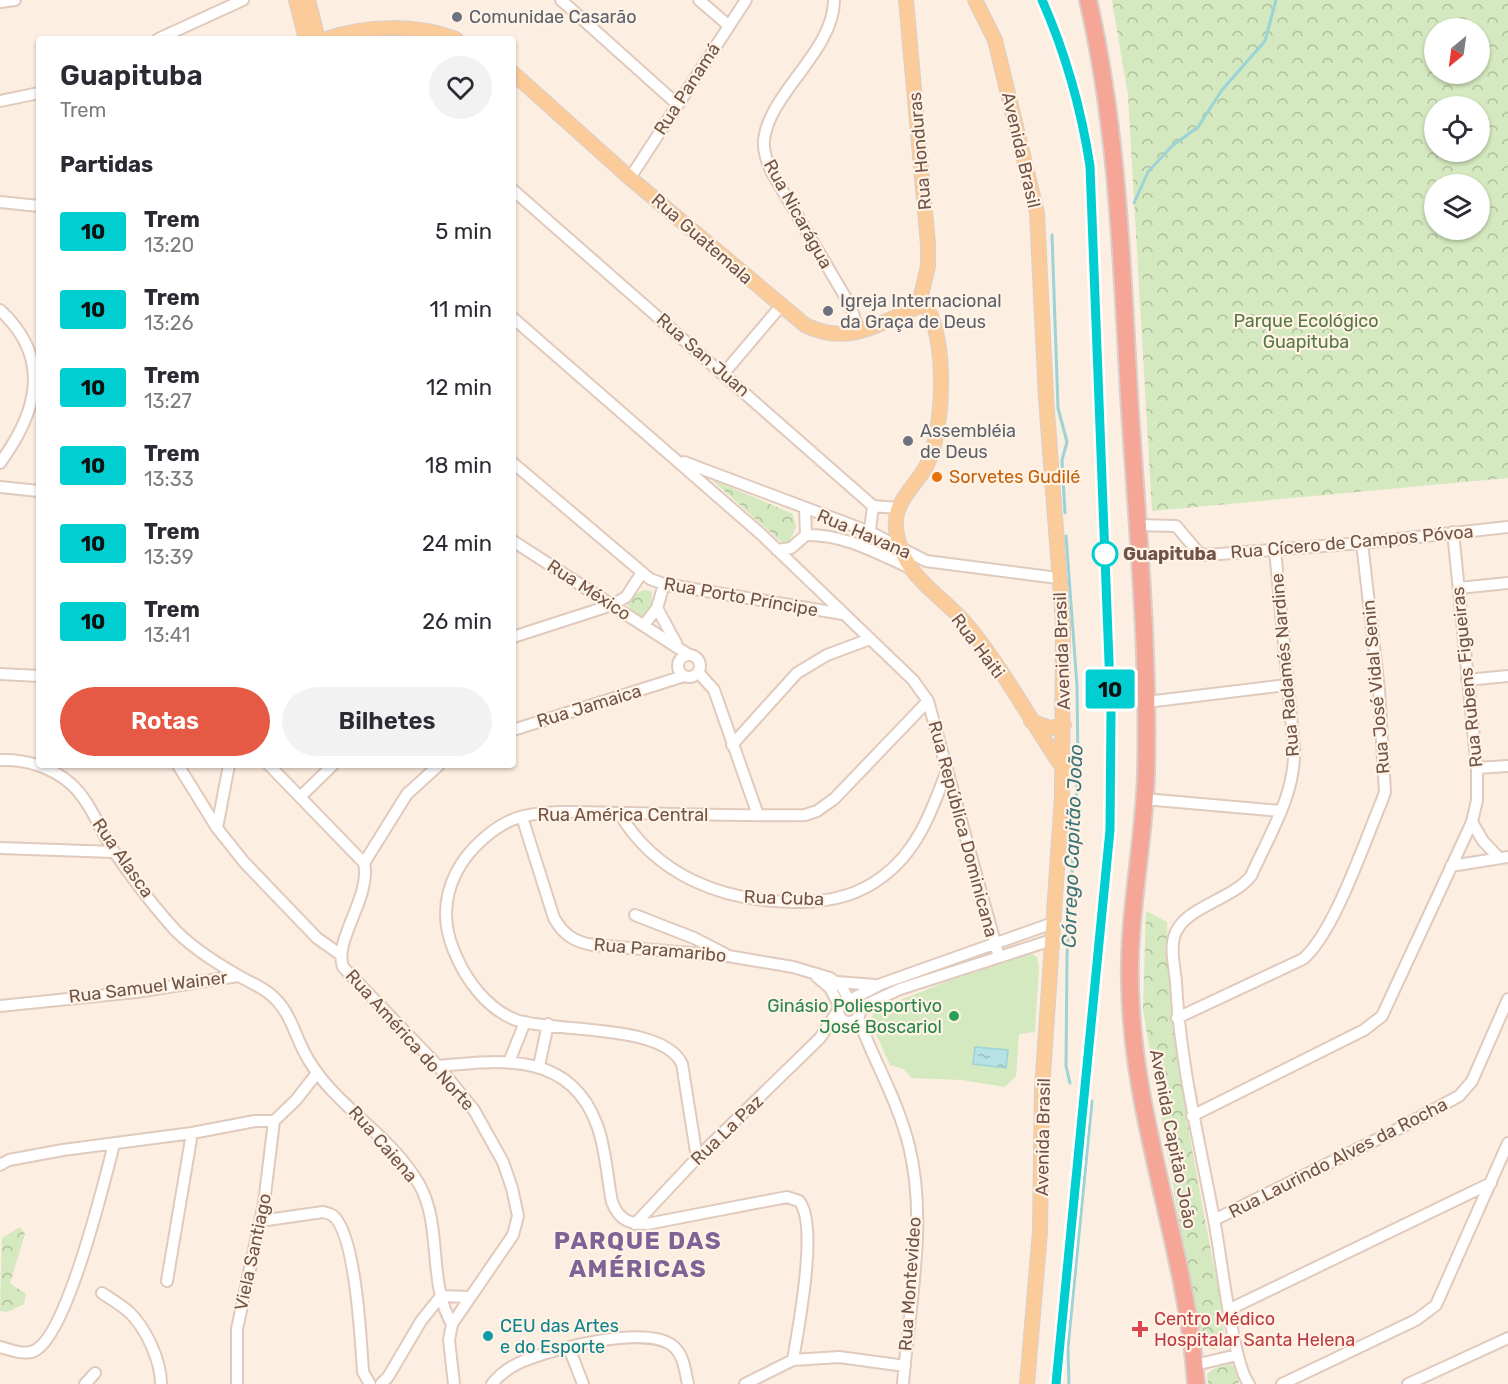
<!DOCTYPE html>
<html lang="pt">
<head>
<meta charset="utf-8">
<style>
  :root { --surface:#fff; --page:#f2f2f3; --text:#2b2b33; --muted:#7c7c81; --accent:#e65945 }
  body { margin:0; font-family:Rubik,sans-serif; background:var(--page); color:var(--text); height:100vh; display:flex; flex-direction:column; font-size:22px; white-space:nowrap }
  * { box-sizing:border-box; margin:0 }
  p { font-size:20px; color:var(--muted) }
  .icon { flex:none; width:33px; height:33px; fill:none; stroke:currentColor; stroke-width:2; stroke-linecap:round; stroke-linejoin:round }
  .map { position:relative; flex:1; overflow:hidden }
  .panel { position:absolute; left:36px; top:36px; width:480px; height:732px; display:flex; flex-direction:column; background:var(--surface); border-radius:6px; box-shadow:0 2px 4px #0004 }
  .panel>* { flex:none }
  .badge { padding:0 12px; border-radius:4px; font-size:21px; line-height:39px }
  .needle { width:39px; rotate:209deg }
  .tools { position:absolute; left:1424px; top:18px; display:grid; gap:12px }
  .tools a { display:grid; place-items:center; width:66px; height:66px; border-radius:50%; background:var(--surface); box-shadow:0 2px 4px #0004; font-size:30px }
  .map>.badge { position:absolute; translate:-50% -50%; box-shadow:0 0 0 3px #fff }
  h2 { padding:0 24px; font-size:22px; line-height:54px }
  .round { display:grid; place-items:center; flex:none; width:63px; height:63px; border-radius:32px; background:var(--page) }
  .head { display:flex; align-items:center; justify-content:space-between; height:102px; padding:0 24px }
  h1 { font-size:28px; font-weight:600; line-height:45px }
  .primary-button { display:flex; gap:12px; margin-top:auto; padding:12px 24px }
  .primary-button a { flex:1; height:69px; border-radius:36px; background:var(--accent); color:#fff; font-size:24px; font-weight:600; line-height:69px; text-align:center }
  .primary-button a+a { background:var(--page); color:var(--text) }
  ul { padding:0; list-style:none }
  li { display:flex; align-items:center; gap:18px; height:78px; padding:0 24px }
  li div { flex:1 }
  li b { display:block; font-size:22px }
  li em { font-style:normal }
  li .badge { min-width:66px; font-weight:700; text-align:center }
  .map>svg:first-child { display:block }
  .forest { fill:url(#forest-crowns); fill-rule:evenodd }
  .pitch { fill:#d4e9bf }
  .water { fill:url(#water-ripples); stroke:#9cd3d6; stroke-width:1.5 }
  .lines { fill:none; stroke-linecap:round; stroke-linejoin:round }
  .stream { stroke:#9cd3d6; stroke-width:3 }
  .minor-casing { stroke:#e0cabd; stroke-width:14 }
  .major-casing { stroke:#d8cfcc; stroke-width:16 }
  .highway-casing { stroke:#d8cfcc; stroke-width:20 }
  .minor { stroke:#fff; stroke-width:10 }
  .major { stroke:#fbcc99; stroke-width:14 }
  .highway { stroke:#f6a697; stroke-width:16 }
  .rail-casing { stroke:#b0a0c4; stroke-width:5 }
  .rail { stroke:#fff3e6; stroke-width:3; stroke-dasharray:9; stroke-linecap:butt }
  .line-casing { stroke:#fff; stroke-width:14 }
  .line { stroke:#00ced1; stroke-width:9 }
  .worship-dot { fill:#6b7280; stroke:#fff3e6; stroke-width:2 }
  .food-dot { fill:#e8710a; stroke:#fff3e6; stroke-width:2 }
  .stop-dot { fill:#fff; stroke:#00ced1; stroke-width:3 }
  .leisure-dot { fill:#2e9e5b; stroke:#fff3e6; stroke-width:2 }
  .health-dot { fill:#e0444e; stroke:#fff3e6; stroke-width:2 }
  .culture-dot { fill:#0f9aa8; stroke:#fff3e6; stroke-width:2 }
  .labels { text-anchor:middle; stroke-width:4.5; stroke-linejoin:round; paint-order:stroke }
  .worship-label { font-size:18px; fill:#5b616d; stroke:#fff3e6; text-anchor:start }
  .street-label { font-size:18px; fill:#725348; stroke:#fff3e6 }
  .park-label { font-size:18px; fill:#567840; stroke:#fff3e6 }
  .food-label { font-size:18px; fill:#c56008; stroke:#fff3e6; text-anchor:start }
  .stop-label { font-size:18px; font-weight:bold; fill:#725348; stroke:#fff3e6; text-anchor:start }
  .leisure-label { font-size:18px; fill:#27864d; stroke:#fff3e6; text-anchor:end }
  .health-label { font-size:18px; fill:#be3a42; stroke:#fff3e6; text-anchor:start }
  .culture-label { font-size:18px; fill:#0d838f; stroke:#fff3e6; text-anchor:start }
  .water-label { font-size:20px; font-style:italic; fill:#3c7478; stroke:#fff3e6 }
  .district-label { font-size:24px; font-weight:bold; letter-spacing:1.5px; fill:#806396; stroke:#fff3e6 }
</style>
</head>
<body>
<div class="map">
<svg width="1508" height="1384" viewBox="0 0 1508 1384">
  <defs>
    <pattern id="forest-crowns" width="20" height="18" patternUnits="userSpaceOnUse" patternTransform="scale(1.5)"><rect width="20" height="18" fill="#d4e9bf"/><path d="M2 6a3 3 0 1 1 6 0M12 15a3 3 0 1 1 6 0" fill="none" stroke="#b0bf9d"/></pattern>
    <pattern id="water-ripples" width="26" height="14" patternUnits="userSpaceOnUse" patternTransform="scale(1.5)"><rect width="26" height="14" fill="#b5e3e5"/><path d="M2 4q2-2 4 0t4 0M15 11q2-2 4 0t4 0" fill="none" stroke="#98bbbc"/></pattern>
  </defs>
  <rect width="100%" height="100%" fill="#fceee0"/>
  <!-- forest -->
  <path class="forest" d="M1112,0h396v478l-356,33 -24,-416zM1479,28v46h-45v-46zM1479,106v46h-45v-46zM1434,184h45v46h-45z
    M711,479l82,35 3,13 -9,20z
    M643,590l9,1 -1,21 -6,6 -13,-7 -4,-6 6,-10z
    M1146,911l21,11c3,132 32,263 56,392l1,31 -11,5 -10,-4 -7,-26 -53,-310z
    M20,1227l5,7 -15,49 16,11 -2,10 -17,8 -7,-1 2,-73z
    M1230,1364l6,4 3,16h-31l-1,-10 8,-6z"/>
  <!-- pitch -->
  <path class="pitch" d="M1026,950l11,7 2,10 -4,65 -16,2 -3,42 -11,11 -43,-7 -50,-2 -9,-9 -13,-4 -20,-44 5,-11z"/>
  <!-- water -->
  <path class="water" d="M975,1047l33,3 -2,18 -33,-4z"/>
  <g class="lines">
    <!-- stream -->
    <path class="stream" d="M1134,203l14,-31 24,-26 26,-19 24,-37 43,-49 11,-41
      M1052,235l6,173 9,34 -5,18 3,53
      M1066,536l11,150 1,81 -11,189 -1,110 4,17
      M1069,1384l-1,-37 24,-246"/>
    <!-- minor casing -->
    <g class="minor-casing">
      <path id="minor" d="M561,0l116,104
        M699,0l29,25
        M834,0c0,51 -65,93 -70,140 -1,11 3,21 7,31l79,134 9,26
        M0,2l15,-2
        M158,39l85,-39
        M0,101l39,-8
        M630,178l116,-178
        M513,190l360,316 24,2
        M0,202l39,4
        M0,310c52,48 38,101 0,153
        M513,318l249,217 151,145 15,21 71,256
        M724,373l56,-66
        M684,462l186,70 56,29 132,17
        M513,463l137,116 14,5 179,30
        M0,487l39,4
        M805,509l1,26
        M1137,525l39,1 23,27 7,2 156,-12 146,-16
        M869,538l4,-32
        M513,541l176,114
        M777,550l14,-2 15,-13c37,-1 69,17 102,32
        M1459,588l49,-5
        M657,608l19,35
        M644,625l13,-17 7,-24
        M513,637l99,-32 14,-8 15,-23
        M678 666a11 11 0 1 1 22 0a11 11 0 1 1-22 0Z
        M698,672l16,18 44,125
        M0,674l39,2
        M1467,680l41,-4
        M1147,702l139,-17
        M513,730l171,-54
        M732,745l65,-72 30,-18 43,-16
        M0,760c26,-1 52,7 71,24 20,18 29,47 44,69 18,26 39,54 61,78 18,18 40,32 63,45 10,6 21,10 31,18 22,18 24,42 38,65 28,48 83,76 111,125 24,42 8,98 33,140
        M178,765l39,63 27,34 73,76 24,17
        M269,765l95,98c8,33 -31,77 -21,104l95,99 36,44 29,52 9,26 6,28 -5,19 -61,89 -3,16 5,44
        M1477,768l31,-2
        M301,796l32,-31
        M1144,799l136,12
        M619,813c38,63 103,88 173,89 33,1 64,-5 90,-25 36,-26 50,-67 65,-107
        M522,817l32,101c9,16 20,24 39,27l135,11 65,11 37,11 12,9 7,13
        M1472,822l11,19 16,17
        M217,828l12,-63
        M0,848l114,4
        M364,863l43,-69 32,-29
        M1451,866l57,-9
        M635,915l59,23 31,16
        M817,977l13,11 9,17
        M837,982l38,3
        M838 1011a11 11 0 1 1 22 0a11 11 0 1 1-22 0Z
        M850,1000l31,-16 172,-61
        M0,1006l136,-14 102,-16
        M859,1008l41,-19 152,-49
        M858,1018c16,43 40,83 51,128 19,76 0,161 -6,238
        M1177,1018l126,-59c31,-26 61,-116 78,-156l4,-11 -6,-102 -17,-147
        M509,1062l16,-40
        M438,1066c63,-6 132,-15 159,59 9,24 10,52 15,77 7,18 17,22 35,22l140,-27 12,4c20,23 -1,128 -6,159
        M539,1066l9,-42
        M1192,1116l172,-86 18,-14 90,-194 5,-22v-32l-24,-236
        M697,1158l-15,-94c-19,-41 -128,-31 -166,-44 -29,-11 -51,-41 -62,-69 -11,-26 -11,-52 2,-78 12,-24 41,-51 68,-57 33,-7 70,-3 104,-3 59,1 118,3 177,2l12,-4 17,-12 94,-98
        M0,1165l9,-5 54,-10 129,-17 63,-12h19l22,-21 21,-27
        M1214,1220l184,-91 61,-33 13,-15 36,-82
        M260,1221l63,-9c3,1 6,1 9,3 24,16 29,128 31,157l7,12
        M635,1224l62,-66 123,-120 17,-26
        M167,1281l25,-148
        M102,1293c9,6 19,12 27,19 17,16 32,49 32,72
        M441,1296l28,1
        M1230,1309l261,-126
        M0,1347c12,3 25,9 36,3 32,-19 68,-167 78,-206
        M569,1348l14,36
        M1195,1365l42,-10
        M85,1384l10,-11
        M237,1384v-55l27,-126 10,-82
        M381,1384l7,-7 33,-56 20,-25
        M492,1384c8,-10 18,-17 29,-22 30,-13 125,-38 152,-16 11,9 12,25 15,38
        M745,1384l48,-24 46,-3 66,9
        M1249,1384c-16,-20 -28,-128 -34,-159 -15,-82 -35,-160 -39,-243 -1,-13 -6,-32 -2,-45 8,-30 57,-36 77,-61 18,-41 45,-82 43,-128l-19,-198
        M1282,1384l134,-64 20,-15 72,-162
        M1408,1384l100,-46"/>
    </g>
    <!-- major casing -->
    <g class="major-casing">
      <path id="major" d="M296,0l10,39
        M308,0l10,39
        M906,0l22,244v22l-8,34
        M975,0l20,40 42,173 9,185 17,224 -1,174 -20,294 -2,142 -13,152
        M326,39c40,-14 90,-15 130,0
        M513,73l117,105 175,147c42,21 71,0 110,-17
        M928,310c19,34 16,121 -1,155 -12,22 -34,37 -31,64 7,49 42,62 71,96 35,42 65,98 96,143
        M1031,721l19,7 14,-3"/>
    </g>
    <!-- highway casing -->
    <g class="highway-casing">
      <path id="highway" d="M1088,0c31,134 34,273 42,411 8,121 19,242 16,363 -2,70 -18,140 -16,210 2,136 57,265 66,400"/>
    </g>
    <!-- minor -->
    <use href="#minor" class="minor"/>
    <!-- major -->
    <use href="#major" class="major"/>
    <!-- highway -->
    <use href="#highway" class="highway"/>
    <!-- rail casing -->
    <g class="rail-casing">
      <path id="rail" d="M1042,0c24,54 39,108 48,166l21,548 -1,116 -54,554"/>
    </g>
    <!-- rail -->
    <use href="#rail" class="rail"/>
  </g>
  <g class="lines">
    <!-- line casing -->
    <g class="line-casing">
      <path id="line" d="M1042,0c24,54 39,108 48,166l21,548 -1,116 -54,554"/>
    </g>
    <!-- line -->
    <use href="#line" class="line"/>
  </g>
  <!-- markers -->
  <g class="worship-dot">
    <circle cx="457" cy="17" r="6"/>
    <circle cx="828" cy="311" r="6"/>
    <circle cx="908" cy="441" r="6"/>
  </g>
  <circle class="food-dot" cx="937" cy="477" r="6"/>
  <circle class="stop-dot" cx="1105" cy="554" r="12"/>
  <circle class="leisure-dot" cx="954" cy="1016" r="6"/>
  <path class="health-dot" d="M1137 1320h6v6h6v6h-6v6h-6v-6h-6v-6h6z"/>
  <circle class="culture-dot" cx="488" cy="1336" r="6"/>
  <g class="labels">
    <!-- worship labels -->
    <g class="worship-label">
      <text x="469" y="23">Comunidae Casarão</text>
      <text x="840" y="307">Igreja Internacional<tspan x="840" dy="21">da Graça de Deus</tspan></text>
      <text x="920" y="437">Assembléia<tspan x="920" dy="21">de Deus</tspan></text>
    </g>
    <!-- street labels -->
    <g class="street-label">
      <text transform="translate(687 89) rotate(-57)" y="6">Rua Panamá</text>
      <text transform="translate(1021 150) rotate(77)" y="6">Avenida Brasil</text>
      <text transform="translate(920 151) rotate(-95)" y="6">Rua Honduras</text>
      <text transform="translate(798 214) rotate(61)" y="6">Rua Nicarágua</text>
      <text transform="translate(702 239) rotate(41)" y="6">Rua Guatemala</text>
      <text transform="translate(703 355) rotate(41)" y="6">Rua San Juan</text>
      <text transform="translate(864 534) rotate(23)" y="6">Rua Havana</text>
      <text transform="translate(1352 542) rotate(-5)" y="6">Rua Cícero de Campos Póvoa</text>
      <text transform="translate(589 590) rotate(33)" y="6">Rua México</text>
      <text transform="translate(741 597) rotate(10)" y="6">Rua Porto Príncipe</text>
      <text transform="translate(978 646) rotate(53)" y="6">Rua Haiti</text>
      <text transform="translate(1062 651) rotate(-92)" y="6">Avenida Brasil</text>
      <text transform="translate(1285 665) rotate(-95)" y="6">Rua Radamés Nardine</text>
      <text transform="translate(1467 677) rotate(-96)" y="6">Rua Rubens Figueiras</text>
      <text transform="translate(1376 687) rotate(-95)" y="6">Rua José Vidal Senin</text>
      <text transform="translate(589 706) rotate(-17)" y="6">Rua Jamaica</text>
      <text x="623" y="821">Rua América Central</text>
      <text transform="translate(963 829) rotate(75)" y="6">Rua República Dominicana</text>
      <text transform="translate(123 858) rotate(55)" y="6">Rua Alasca</text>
      <text transform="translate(784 898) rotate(2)" y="6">Rua Cuba</text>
      <text transform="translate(660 950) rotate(5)" y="6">Rua Paramaribo</text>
      <text transform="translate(148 987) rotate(-7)" y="6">Rua Samuel Wainer</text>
      <text transform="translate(410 1040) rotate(48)" y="6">Rua América do Norte</text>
      <text transform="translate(727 1130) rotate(-44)" y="6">Rua La Paz</text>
      <text transform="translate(1043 1137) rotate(-89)" y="6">Avenida Brasil</text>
      <text transform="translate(1173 1139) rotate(79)" y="6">Avenida Capitão João</text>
      <text transform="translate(383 1144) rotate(49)" y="6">Rua Caiena</text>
      <text transform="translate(1338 1158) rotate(-27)" y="6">Rua Laurindo Alves da Rocha</text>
      <text transform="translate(253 1252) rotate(-78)" y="6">Viela Santiago</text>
      <text transform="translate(910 1284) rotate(-86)" y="6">Rua Montevideo</text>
    </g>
    <!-- park labels -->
    <g class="park-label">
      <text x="1306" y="327">Parque Ecológico<tspan x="1306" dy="21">Guapituba</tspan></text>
    </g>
    <!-- food labels -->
    <g class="food-label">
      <text x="949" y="483">Sorvetes Gudilé</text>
    </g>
    <!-- stop labels -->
    <g class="stop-label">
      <text x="1123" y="560">Guapituba</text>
    </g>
    <!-- leisure labels -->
    <g class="leisure-label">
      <text x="942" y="1012">Ginásio Poliesportivo<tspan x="942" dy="21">José Boscariol</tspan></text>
    </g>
    <!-- health labels -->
    <g class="health-label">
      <text x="1154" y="1325">Centro Médico<tspan x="1154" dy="21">Hospitalar Santa Helena</tspan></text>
    </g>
    <!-- culture labels -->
    <g class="culture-label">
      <text x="500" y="1332">CEU das Artes<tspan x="500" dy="21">e do Esporte</tspan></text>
    </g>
    <!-- water labels -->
    <g class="water-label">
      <text transform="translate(1072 846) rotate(-88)" y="7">Córrego Capitão João</text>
    </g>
    <!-- district labels -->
    <g class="district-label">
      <text x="638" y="1249">PARQUE DAS<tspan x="638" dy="28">AMÉRICAS</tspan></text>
    </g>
  </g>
</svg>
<div class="tools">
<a><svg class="needle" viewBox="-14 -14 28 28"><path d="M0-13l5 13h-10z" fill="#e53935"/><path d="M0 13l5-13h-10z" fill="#7c7c81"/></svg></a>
<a><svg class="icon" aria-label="locate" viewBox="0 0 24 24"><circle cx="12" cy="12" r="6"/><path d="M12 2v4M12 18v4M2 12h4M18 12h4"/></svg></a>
<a><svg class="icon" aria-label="layers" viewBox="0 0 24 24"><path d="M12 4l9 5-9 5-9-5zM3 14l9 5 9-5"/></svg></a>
</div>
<b class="badge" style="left:1110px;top:689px;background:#00ced1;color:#111">10</b>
<section class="panel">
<div class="head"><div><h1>Guapituba</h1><p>Trem</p></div><a class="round"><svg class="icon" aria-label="heart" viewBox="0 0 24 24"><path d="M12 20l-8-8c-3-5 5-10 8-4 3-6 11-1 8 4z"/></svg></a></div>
<h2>Partidas</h2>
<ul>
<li><span class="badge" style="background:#00ced1;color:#111">10</span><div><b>Trem</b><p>13:20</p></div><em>5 min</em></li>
<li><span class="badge" style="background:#00ced1;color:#111">10</span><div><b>Trem</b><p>13:26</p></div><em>11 min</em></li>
<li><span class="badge" style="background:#00ced1;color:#111">10</span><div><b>Trem</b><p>13:27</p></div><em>12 min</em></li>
<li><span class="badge" style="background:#00ced1;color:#111">10</span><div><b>Trem</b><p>13:33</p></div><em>18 min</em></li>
<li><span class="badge" style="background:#00ced1;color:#111">10</span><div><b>Trem</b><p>13:39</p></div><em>24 min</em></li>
<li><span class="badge" style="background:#00ced1;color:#111">10</span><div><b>Trem</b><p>13:41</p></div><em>26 min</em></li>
</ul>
<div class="primary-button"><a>Rotas</a><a>Bilhetes</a></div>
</section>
</div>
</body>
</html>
